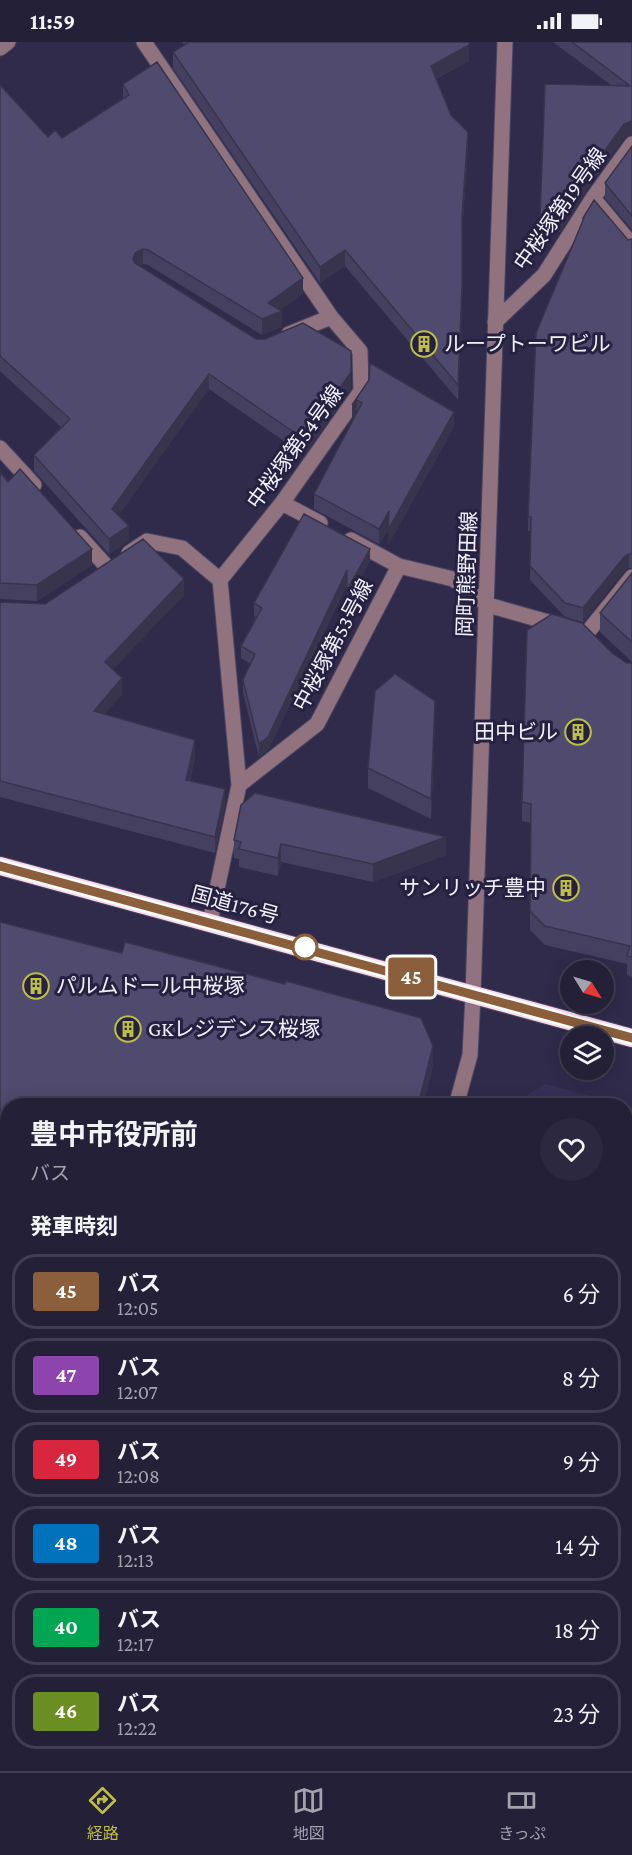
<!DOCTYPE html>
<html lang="ja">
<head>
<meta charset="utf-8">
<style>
  :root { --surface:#242038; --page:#2c2840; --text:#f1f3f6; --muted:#a3a3ae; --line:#413e53; --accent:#bdbf43 }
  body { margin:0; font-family:"Crimson Pro","Noto Sans JP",serif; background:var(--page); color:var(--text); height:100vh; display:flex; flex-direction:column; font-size:22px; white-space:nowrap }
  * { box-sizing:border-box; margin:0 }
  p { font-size:20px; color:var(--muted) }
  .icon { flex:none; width:33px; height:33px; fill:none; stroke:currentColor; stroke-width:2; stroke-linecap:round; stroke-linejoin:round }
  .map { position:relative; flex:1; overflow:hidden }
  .panel { position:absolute; left:0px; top:1056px; width:633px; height:674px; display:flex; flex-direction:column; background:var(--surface); border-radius:24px 24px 0 0; box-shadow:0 3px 15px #0003,0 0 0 2px var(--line) }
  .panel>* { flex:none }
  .badge { padding:0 12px; border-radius:4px; font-size:21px; line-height:39px }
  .needle { width:39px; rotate:127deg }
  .tools { position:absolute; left:560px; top:918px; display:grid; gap:12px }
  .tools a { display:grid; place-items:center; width:54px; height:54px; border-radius:50%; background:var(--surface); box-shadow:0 3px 15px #0003,0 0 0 2px var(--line); font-size:30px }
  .map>.badge { position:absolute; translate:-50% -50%; box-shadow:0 0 0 3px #fff }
  h2 { padding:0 30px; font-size:22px; line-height:54px }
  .round { display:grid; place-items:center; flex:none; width:63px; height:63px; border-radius:32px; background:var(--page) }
  .summary { display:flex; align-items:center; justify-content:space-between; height:102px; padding:0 30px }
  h1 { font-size:28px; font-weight:700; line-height:45px }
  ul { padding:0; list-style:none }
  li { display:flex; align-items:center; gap:18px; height:75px; margin:0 12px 9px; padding:0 18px; border:3px solid var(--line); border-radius:24px }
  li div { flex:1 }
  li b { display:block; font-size:22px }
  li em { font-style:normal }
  li .badge { min-width:66px; font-weight:700; text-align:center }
  .status { display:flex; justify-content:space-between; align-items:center; height:42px; padding:0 30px; background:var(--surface); direction:ltr }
  .status svg { height:16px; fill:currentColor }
  .tabs { display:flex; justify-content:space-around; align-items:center; height:84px; border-top:2px solid var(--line); background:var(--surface); font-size:16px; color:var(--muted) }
  .tabs a { display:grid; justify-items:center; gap:3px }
  .tabs .active { color:var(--accent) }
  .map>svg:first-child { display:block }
  .built { fill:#373057 }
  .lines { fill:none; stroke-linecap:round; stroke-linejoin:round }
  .minor-casing { stroke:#4b4664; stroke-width:17 }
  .highway-casing { stroke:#4b4664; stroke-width:20 }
  .minor { stroke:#90737f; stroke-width:15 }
  .highway { stroke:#fbdde9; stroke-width:18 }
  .wall { fill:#45405f }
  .shaded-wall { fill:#38344d }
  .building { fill:#504b6e; stroke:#38344d; stroke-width:1.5 }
  .line-casing { stroke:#fff; stroke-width:14 }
  .line { stroke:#8b5e3c; stroke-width:9 }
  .stop-dot { fill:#fff; stroke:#8b5e3c; stroke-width:3 }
  .labels { text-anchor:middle; stroke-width:6; stroke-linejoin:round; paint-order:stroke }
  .street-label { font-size:21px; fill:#f0effc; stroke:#262140 }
  .poi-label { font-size:21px; fill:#f0effc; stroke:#262140; text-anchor:start }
</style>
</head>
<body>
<div class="status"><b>11:59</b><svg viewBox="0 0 49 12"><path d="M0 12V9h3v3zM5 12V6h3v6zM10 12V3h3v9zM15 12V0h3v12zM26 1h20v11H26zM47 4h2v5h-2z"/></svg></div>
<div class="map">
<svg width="632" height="1729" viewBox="0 0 632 1729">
  <rect width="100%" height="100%" fill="#302b4b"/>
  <!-- built -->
  <path class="built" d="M545,1042l80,21v1l-114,-1z
    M626,1064l6,1v417l-6,-2z
    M626,1545l6,1v183h-296l2,-7h288z"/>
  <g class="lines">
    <!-- minor casing -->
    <g class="minor-casing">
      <path id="minor" d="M144,0l187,275 29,34 1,40 -79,112 -62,77 19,205 -29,137
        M0,6l8,-6
        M593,156l39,47
        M495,280l49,-47 49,-77 39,-54
        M289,292l42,-17
        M0,406l34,37
        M282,461l38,20
        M80,495l28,31
        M351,498l48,26
        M129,511l18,-12 35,7 38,32
        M587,591l45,-56
        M239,743l78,-61 82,-158 54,13 35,26 74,21
        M456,1064l14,-51 3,-60 32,-953
        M0,1307l8,3
        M0,1368l8,-29
        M626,1506l6,2
        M293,1729l1,-7"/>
    </g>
    <!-- highway casing -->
    <g class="highway-casing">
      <path id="highway" d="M0,824l632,172"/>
    </g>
    <!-- minor -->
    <use href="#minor" class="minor"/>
    <!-- highway -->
    <use href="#highway" class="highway"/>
  </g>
  <!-- wall -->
  <path class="wall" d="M182,0h287v19l-33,18 15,36 17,33 -6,84v72l-4,96 -113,-134 -25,17 -147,-215v-16l11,-7z
    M553,0h79v93l-8,3 -39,54 -25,40 -20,-1v-14l71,-132z
    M123,42l180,210 -23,16 2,17 -20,8 -114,-70 -5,-1 -4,2 117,73 95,49 -47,67 -95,-66 -91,126 11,26 -20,13 -75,-83v-16l27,-28 -61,-56v-286l48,52 14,1 61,-39z
    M632,104v84l-27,-32v-15z
    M583,176l45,22 4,-1v329h-3l-5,3 -41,51 -18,-5 -35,-37 1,-49h-3v-14z
    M369,338l85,47 -66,118v-15l-9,14 -65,-35v-15l40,-76 -2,3v-16z
    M0,430l8,10 84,83 -55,36 -37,-2z
    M370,519l-23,41v-18l-79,166 -9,7 -16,-64v-13l8,-16 -10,-6v-12l15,-29 -2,-1v-13z
    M632,531v89l-32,-30v-19z
    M184,553l-71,74 9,25 -17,20 90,42 -5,25 35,23 -10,49 -215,-56v-195l45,2z
    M612,611l15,10h5v314l-5,-2v-11l-82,-19 -15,-15 1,-107 -9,-2v-19z
    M435,678l-4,99 -63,-31v-20z
    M234,798l212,15 -73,27 -92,-20 -3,14 -39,-9v-8l-5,-1z
    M0,880l433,143 -10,41h-415v224l-8,-3z
    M626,1151l6,1v313l-6,-2z"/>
  <!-- shaded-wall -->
  <path class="shaded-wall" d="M469,3v16l-38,20v-15z
    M632,79v14l-8,3 -39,54 -25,40v-14l25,-40 39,-54z
    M468,90v16l-6,84v72l-4,96 4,-184z
    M143,207v15l-8,4 -2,-9 2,-6z
    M345,208v16l-25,17v-16z
    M303,236v16l-30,21 9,-4v16l-20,8v-16l6,-16z
    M351,330v16l-47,67v-16z
    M209,332v15l-97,136v-16z
    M357,358v15l-5,6v-16z
    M454,370v15l-66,118v-15z
    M389,469v16l-10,17v-15z
    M129,484v15l-20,13v-15z
    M92,507v16l-55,36v-16z
    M370,507v12l-23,41v-12z
    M629,512v14l-5,3 -41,51v-14l41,-51z
    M347,528v13l-79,167 -9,7v-13z
    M184,537v16l-79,83v-16z
    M122,636v16l-28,33v-16z
    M435,659v19l-4,99v-20z
    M195,698v16l-9,40v-16z
    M225,747v15l-10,49v-16z
    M446,795v18l-73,27v-18z
    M281,802v18l-3,14v-18z
    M433,1004v19l-10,41h-5z
    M632,1653v23l-6,25v-22z
    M65,1722h4l-1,7h-5z
    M615,1722h5l-1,7h-6z"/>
  <!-- building -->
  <path class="building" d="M189,0h280v3l-38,21 20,49 17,17 -6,84v72l-4,97 -113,-135 -25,17 -147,-215z
    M572,0h60v79l-8,3 -39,54 -25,40 -20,-1 5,-133 85,2z
    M157,20l146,216 -35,25 14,8 -20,8 -114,-69 -5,-1 -8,4 -2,6 2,4 121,76h9l38,-16 48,28v21l-47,67 -95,-65 -97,135 17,17 -20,13 -75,-84 36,-36 -70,-63v-271l48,52 7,-7 7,8 67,-43 -6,-11z
    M632,104v70l-27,-33z
    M594,158l34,40 4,-1v315h-3l-5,3 -41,51 -18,-5 -35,-37 1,-49h-3l8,-184 48,-115h-1z
    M370,321l84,49 -66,118 1,-19 -10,18 -65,-35 48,-91 -5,-3 -5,5 17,-25z
    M20,427l72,80 -55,36 -37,-2v-111l8,10z
    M304,472l66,35 -23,41v-20l-79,167 -9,7 -16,-64 12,-26 -14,-8 21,-38 -8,-5z
    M143,497l41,40 -79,83 17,16 -28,33 101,29 -9,40 39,9 -10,48 -215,-56v-179l45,2z
    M632,531v69l-32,-29z
    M552,572l30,9 30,30 15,10h5v294l-5,-1 3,-10 -85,-20 -15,-15 1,-107 -9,-2 5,-172z
    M395,632l40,27 -4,98 -63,-31 7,-77z
    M255,751l191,44 -73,27 -92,-20 -3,14 -39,-9 2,-7 -7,-2 7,-35z
    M0,880l122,31 3,-11 160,42 1,-3 135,37 12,28 -15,60h-410v44l-8,-2z
    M0,1114l8,9v145l-8,-2z
    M626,1151l6,1v291l-6,-2z
    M626,1551l6,2v100l-6,26z
    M0,1662l8,2v58h57l-2,7h-63z
    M149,1722h99l-2,7h-99z
    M414,1722h201l-2,7h-201z"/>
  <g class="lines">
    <!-- line casing -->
    <g class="line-casing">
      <path id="line" d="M0,824l632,172"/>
    </g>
    <!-- line -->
    <use href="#line" class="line"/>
  </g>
  <!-- icons -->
  <defs>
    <g id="building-ring" transform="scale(1.35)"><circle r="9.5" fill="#262140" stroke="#bdbf43" stroke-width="1.5"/><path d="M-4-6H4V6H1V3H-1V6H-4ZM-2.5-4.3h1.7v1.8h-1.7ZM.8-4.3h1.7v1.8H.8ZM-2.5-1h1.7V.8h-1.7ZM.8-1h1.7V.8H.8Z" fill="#bdbf43"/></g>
  </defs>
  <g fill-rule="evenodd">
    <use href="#building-ring" x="424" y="302"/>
    <use href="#building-ring" x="578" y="690"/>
    <use href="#building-ring" x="566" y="846"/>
    <use href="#building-ring" x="36" y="944"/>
    <use href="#building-ring" x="128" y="987"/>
  </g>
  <!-- markers -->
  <circle class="stop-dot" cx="305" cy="905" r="12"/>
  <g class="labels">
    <!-- street labels -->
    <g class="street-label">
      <text transform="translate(560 167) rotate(-55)" y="7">中桜塚第19号線</text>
      <text transform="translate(295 405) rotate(-54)" y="7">中桜塚第54号線</text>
      <text transform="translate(467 532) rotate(-88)" y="7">岡町熊野田線</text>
      <text transform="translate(333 603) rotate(-62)" y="7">中桜塚第53号線</text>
      <text transform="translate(235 863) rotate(15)" y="7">国道176号</text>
    </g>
    <!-- poi labels -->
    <g class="poi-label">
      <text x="444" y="309">ループトーワビル</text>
      <text x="558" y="697" text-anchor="end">田中ビル</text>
      <text x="546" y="853" text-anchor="end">サンリッチ豊中</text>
      <text x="56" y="951">パルムドール中桜塚</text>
      <text x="148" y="994">GKレジデンス桜塚</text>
    </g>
  </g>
</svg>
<div class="tools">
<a><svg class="needle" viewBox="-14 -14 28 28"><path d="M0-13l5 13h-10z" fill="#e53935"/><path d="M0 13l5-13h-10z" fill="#a3a3ae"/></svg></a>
<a><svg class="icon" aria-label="layers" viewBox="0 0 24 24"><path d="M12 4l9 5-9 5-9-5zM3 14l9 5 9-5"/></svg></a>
</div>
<b class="badge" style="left:411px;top:935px;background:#8b5e3c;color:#fff">45</b>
<section class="panel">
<div class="summary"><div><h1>豊中市役所前</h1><p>バス</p></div><a class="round"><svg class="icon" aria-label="heart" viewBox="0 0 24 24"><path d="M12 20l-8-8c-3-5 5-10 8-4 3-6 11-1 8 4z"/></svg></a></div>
<h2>発車時刻</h2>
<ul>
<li><span class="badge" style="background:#8b5e3c;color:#fff">45</span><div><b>バス</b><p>12:05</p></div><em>6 分</em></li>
<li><span class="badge" style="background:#8e44ad;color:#fff">47</span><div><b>バス</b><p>12:07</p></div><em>8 分</em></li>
<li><span class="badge" style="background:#d7263d;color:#fff">49</span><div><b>バス</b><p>12:08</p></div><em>9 分</em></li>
<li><span class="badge" style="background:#0072bc;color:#fff">48</span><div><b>バス</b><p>12:13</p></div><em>14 分</em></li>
<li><span class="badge" style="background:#00a651;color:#fff">40</span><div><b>バス</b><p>12:17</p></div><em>18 分</em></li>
<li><span class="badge" style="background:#6b8e23;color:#fff">46</span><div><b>バス</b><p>12:22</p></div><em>23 分</em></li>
</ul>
</section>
</div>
<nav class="tabs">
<a class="active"><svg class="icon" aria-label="directions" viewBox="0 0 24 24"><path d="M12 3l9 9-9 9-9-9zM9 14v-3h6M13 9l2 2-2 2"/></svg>経路</a>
<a><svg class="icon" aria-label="map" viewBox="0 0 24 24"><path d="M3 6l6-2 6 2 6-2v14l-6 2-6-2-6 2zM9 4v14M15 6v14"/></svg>地図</a>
<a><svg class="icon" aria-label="tickets" viewBox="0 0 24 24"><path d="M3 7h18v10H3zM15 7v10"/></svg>きっぷ</a>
</nav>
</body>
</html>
